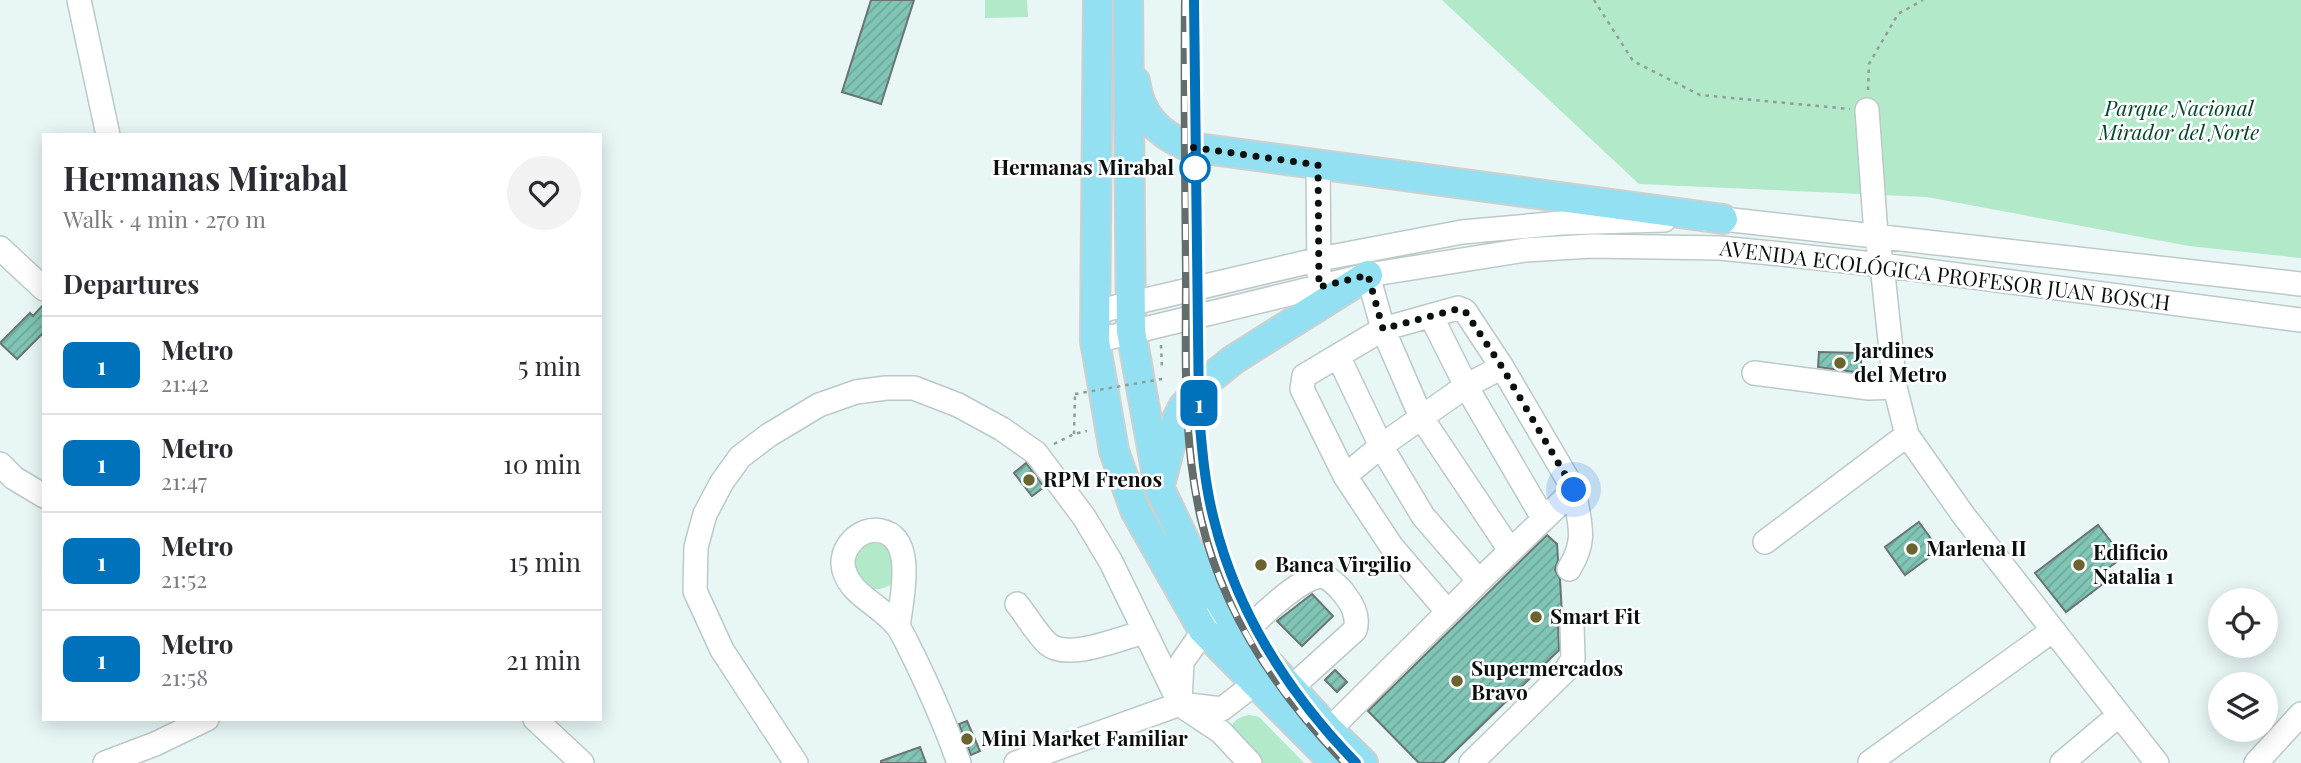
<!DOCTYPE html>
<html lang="en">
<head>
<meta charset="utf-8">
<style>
  :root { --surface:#fff; --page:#f2f2f3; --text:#2b2b33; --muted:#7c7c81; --line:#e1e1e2 }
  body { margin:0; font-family:"Playfair Display",serif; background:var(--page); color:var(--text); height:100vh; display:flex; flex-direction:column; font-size:26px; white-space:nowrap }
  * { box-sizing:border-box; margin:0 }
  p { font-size:23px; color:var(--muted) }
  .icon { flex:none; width:38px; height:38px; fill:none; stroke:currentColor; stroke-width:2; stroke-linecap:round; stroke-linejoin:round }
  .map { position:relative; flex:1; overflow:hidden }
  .panel { position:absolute; left:42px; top:133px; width:560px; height:588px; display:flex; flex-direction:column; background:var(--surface); border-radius:0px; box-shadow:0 4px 18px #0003 }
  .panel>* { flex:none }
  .badge { padding:0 14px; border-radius:10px; font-size:24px; line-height:46px }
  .buttons { position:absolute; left:2208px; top:588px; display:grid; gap:14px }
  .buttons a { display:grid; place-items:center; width:70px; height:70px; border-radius:50%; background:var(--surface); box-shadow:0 4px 18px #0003; font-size:35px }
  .you { position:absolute; width:35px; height:35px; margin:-18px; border:5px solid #fff; border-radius:50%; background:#1a73e8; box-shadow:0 0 0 10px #1a73e833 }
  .map>.badge { position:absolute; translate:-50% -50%; box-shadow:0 0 0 4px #fff }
  h2 { padding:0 21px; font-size:26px; line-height:63px }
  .round { display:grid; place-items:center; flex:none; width:74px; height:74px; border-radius:37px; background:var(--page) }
  .headline { display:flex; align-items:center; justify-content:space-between; height:119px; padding:0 21px }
  h1 { font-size:33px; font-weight:700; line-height:52px }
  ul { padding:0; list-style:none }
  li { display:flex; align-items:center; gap:21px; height:98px; padding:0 21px; border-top:2px solid var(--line) }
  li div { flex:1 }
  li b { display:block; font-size:26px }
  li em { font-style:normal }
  li .badge { min-width:77px; font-weight:700; text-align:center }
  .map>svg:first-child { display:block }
  .park { fill:#b2e9c9 }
  .building { fill:url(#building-hatch); stroke:#697572; stroke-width:2 }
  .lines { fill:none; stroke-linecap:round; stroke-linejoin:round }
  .minor-casing { stroke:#bcc9c9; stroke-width:26 }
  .major-casing { stroke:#cecfcf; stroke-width:32 }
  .path { stroke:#929c9c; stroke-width:2.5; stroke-dasharray:3.5 5; stroke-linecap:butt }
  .minor { stroke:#fff; stroke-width:23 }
  .major { stroke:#92e0f1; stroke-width:28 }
  .rail-casing { stroke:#646c6c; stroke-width:8 }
  .rail { stroke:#fff; stroke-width:5; stroke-dasharray:16; stroke-linecap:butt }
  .path-bridge { stroke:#929c9c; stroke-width:2.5; stroke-dasharray:3.5 5; stroke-linecap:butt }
  .line-casing { stroke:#fff; stroke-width:16 }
  .line { stroke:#0072bc; stroke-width:10 }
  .walk { stroke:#0a0f0f; stroke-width:7; stroke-dasharray:0 12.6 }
  .stop-dot { fill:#fff; stroke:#0072bc; stroke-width:3.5 }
  .poi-dot { fill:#6a6431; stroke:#fff; stroke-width:2.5 }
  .labels { text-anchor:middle; stroke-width:5; stroke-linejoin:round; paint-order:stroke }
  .park-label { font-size:21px; font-style:italic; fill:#00482b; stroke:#fff }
  .stop-label { font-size:21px; font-weight:bold; fill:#0a0f0f; stroke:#fff; text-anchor:end }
  .street-label { font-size:21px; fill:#0a0f0f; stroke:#fff }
  .poi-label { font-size:21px; font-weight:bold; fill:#0a0f0f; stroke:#fff; text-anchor:start }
</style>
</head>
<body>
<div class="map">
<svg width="2301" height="763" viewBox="0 0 2301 763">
  <defs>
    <pattern id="building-hatch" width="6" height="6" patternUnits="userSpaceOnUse" patternTransform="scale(1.75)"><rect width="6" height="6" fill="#80c5b5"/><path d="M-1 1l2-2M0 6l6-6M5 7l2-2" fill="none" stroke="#6da89a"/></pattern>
  </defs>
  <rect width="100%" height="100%" fill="#e8f6f6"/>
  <!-- park -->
  <path class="park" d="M985,0h42l1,17 -43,1z
    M1442,0h859v258l-112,-12 -262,-49 -288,-13z
    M872,543l16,2 6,6 1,30c-15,13 -26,9 -40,-2l-1,-22 10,-12z
    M1249,715l10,2 45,46h-50l-24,-29c1,-12 7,-17 19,-19z"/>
  <!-- building -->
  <path class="building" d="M871,0h43l-33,104 -39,-12z
    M44,304v28l-27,27 -17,-16 30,-30 3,3z
    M1819,352l42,1v20l-43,-6z
    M1026,463l18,24 -12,9 -18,-23z
    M1919,522l20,28 -34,25 -20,-28z
    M2098,525l25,32 -24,18 5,8 -38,29 -31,-39z
    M1547,535l10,9 1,16 -3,10 5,9 2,35 -4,10 1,26 -116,113h-24l-51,-52z
    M1312,594l21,22 -31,30 -25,-25z
    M1335,670l12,12 -10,10 -12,-12z
    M967,721l13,30 -9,4 -12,-31z
    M920,747l6,16h-45v-2z"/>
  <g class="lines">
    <!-- minor casing -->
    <g class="minor-casing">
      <path id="minor" d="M79,0l29,135
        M1867,110l9,125 6,30 13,122 12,48 57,81 193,247
        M1318,165l1,109
        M1706,219h17l578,65
        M0,248l44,41
        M1368,275l15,54 75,-21 7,3 37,56 72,123 -95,91
        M1095,312l225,-53 142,-27 99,-9 103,-3
        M1431,316l35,70 -85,60 -36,30 47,71 55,64
        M1095,341l273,-66 157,-25 67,-4 128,2 61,6 101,11 419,55
        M1502,367l-36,19 77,132
        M1754,373l115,15 26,-1
        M0,464l14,14 30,18
        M1345,476l-43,-87 2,-13 79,-47 38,88 89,133
        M1765,542l142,-107
        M1569,569c19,-30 10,-46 5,-79
        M1017,604c10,12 19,29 31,40 20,17 73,-6 96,-12
        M898,627c3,-26 19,-89 -17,-96 -21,-5 -43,18 -37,39 7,26 39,36 54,57 6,8 10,19 15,28 17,35 33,71 46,108
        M1242,635c13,-13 64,-65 83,-58 7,3 16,12 20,18 8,10 14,22 10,35l-64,58
        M1180,701l2,-39 30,-43
        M1185,708l36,24 29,31
        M535,719l47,44
        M1329,730l150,-149 -56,-65 -42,-70 -43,-90
        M1870,762l182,-131
        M105,763l50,-19 52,-25
        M796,763l-74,-113 -27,-59 1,-44 9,-33 17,-32 18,-25 29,-22 50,-30 37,-13 30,-4h28l44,17 44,24 34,24 48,64 27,45 69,142
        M1016,763l164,-59 42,5 35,-27 9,-13
        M1471,763l95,-93 7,-11 -1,-35
        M2062,763l57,-48
        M2256,763l45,-49"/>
    </g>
    <!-- major casing -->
    <g class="major-casing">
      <path id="major" d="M1098,0l-3,341 19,110 21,59 68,120 132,133
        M1128,0l3,331 28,156 30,63 46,77 94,103 34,33
        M1135,81c5,34 22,53 55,66l533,72
        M1161,481l16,-62 6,-12 24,-26 26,-21 135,-85"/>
    </g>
    <!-- path -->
    <path class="path" d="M1594,0l39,61 67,34 150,14
      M1868,90l1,-26 29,-50 25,-14
      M1161,345l1,25
      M1074,434l1,-40
      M1054,444l20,-10 13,-3"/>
    <!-- minor -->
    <use href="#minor" class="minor"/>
    <!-- major -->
    <use href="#major" class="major"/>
    <!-- rail casing -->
    <g class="rail-casing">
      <path id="rail" d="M1185,0c-1,90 0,181 1,271 0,82 -4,167 15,248 22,95 77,175 144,244
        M1196,323c1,135 14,257 99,368"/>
    </g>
    <!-- rail -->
    <use href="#rail" class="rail"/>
    <!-- path-bridge -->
    <path class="path-bridge" d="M1075,394l87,-15"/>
  </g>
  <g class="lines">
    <!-- line casing -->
    <g class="line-casing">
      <path id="line" d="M1194,0l5,414c3,36 6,72 15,106 23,93 76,175 142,243"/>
    </g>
    <!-- line -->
    <use href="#line" class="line"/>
    <!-- walk -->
    <path class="walk" d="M1195,168l-5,-21 128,18 1,122 49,-12 15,54 75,-20 7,2 37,56 72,123"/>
  </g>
  <!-- markers -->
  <circle class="stop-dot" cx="1195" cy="168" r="14"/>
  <g class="poi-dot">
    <circle cx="1840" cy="363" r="7"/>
    <circle cx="1029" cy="480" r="7"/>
    <circle cx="1912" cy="549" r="7"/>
    <circle cx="1261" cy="565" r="7"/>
    <circle cx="2079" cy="565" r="7"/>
    <circle cx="1536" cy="617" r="7"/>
    <circle cx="1457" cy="681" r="7"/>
    <circle cx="967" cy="739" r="7"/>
  </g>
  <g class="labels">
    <!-- park labels -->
    <g class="park-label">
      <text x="2179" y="116">Parque Nacional<tspan x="2179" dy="24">Mirador del Norte</tspan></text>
    </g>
    <!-- stop labels -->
    <g class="stop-label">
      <text x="1174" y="175">Hermanas Mirabal</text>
    </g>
    <!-- street labels -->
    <g class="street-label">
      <text transform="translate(1945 276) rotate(7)" y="7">AVENIDA ECOLÓGICA PROFESOR JUAN BOSCH</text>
    </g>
    <!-- poi labels -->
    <g class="poi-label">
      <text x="1854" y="358">Jardines<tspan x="1854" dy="24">del Metro</tspan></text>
      <text x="1043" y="487">RPM Frenos</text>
      <text x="1926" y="556">Marlena II</text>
      <text x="2093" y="560">Edificio<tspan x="2093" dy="24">Natalia 1</tspan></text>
      <text x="1275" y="572">Banca Virgilio</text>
      <text x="1550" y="624">Smart Fit</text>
      <text x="1471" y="676">Supermercados<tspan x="1471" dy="24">Bravo</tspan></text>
      <text x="981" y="746">Mini Market Familiar</text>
    </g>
  </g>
</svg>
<div class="buttons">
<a><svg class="icon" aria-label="locate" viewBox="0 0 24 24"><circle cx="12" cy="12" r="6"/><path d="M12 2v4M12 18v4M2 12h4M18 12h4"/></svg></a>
<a><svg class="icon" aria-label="layers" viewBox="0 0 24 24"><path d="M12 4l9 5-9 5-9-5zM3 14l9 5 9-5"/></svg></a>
</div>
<div class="you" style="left:1574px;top:490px"></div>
<b class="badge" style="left:1199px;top:403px;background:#0072bc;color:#fff">1</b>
<section class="panel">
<div class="headline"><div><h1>Hermanas Mirabal</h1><p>Walk · 4 min · 270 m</p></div><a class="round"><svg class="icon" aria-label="heart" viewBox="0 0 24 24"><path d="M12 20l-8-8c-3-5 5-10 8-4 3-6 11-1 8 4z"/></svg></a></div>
<h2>Departures</h2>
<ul>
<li><span class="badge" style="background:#0072bc;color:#fff">1</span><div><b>Metro</b><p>21:42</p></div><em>5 min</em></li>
<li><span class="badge" style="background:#0072bc;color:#fff">1</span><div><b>Metro</b><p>21:47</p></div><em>10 min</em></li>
<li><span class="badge" style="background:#0072bc;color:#fff">1</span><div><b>Metro</b><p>21:52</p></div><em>15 min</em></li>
<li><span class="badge" style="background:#0072bc;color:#fff">1</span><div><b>Metro</b><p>21:58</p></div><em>21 min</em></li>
</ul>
</section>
</div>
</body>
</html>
